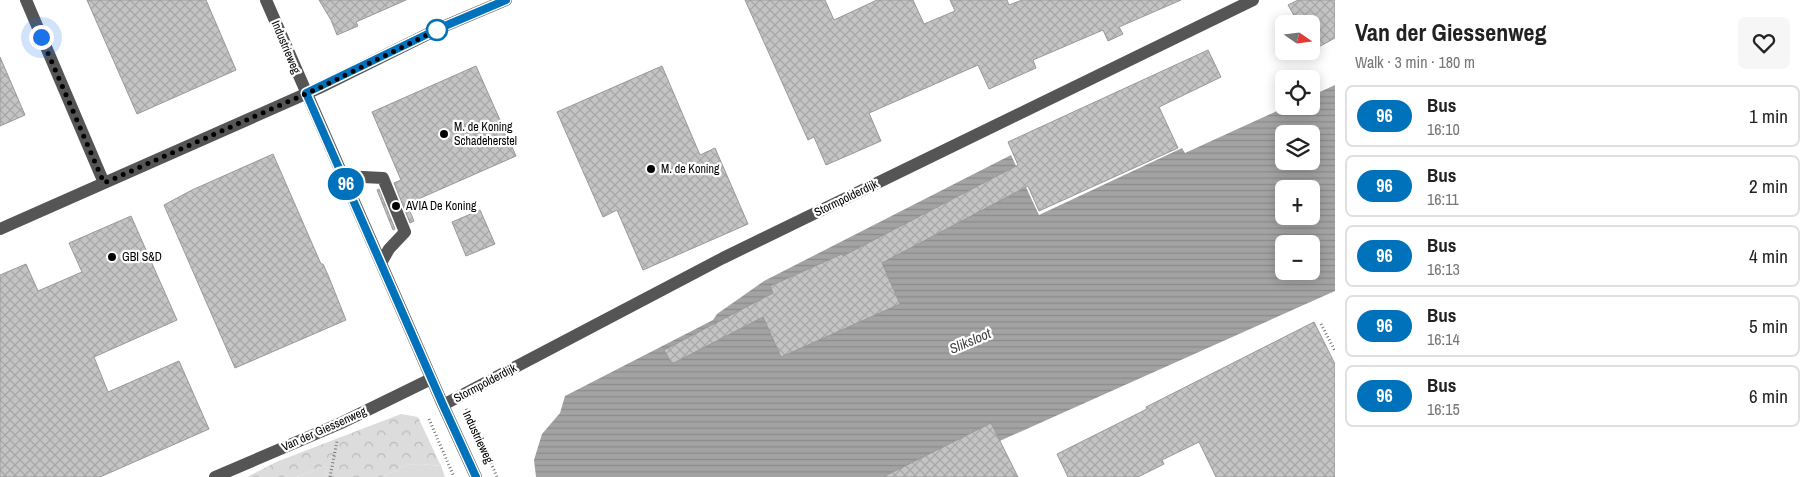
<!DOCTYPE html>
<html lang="en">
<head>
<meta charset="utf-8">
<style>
  :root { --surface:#fff; --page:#f6f6f6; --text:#222; --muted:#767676; --line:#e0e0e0 }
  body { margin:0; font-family:"Archivo Narrow",sans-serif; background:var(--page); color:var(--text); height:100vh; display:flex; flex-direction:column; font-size:19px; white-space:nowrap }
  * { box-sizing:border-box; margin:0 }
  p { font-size:16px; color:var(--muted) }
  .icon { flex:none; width:28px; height:28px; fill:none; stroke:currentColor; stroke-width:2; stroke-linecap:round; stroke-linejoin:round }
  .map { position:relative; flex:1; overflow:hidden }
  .drawer { display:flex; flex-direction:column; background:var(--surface); width:475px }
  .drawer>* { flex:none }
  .badge { padding:0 10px; border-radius:16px; font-size:18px; line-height:32px }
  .needle { width:32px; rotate:104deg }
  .controls { position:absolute; left:1275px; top:15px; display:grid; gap:10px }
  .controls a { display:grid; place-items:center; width:45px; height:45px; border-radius:8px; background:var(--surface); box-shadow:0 2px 12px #0003; font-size:25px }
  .you { position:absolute; width:25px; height:25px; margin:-12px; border:4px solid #fff; border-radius:50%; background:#1a73e8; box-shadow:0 0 0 8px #1a73e833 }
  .map>.badge { position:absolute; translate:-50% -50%; box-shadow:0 0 0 2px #fff }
  .round { display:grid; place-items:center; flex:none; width:52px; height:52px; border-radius:8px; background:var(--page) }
  .summary { display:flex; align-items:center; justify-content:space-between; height:85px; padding:0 20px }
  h1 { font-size:24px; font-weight:700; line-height:38px }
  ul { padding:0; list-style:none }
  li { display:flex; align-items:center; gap:15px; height:62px; margin:0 10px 8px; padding:0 10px; border:2px solid var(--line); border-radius:8px }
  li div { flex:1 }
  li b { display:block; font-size:19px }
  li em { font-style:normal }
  li .badge { min-width:55px; font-weight:700; text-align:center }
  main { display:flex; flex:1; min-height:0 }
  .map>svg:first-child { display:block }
  .grass { fill:#dcdcdc }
  .forest { fill:url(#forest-crowns) }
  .water { fill:url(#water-rules); fill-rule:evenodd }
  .building { fill:url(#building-cross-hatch); stroke:#999 }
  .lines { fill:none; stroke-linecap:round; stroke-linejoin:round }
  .path { stroke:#777; stroke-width:3; stroke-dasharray:1 2.5; stroke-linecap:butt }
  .minor { stroke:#555; stroke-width:12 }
  .line-casing { stroke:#fff; stroke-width:11 }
  .line { stroke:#0072bc; stroke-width:8 }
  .walk { stroke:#000; stroke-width:5; stroke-dasharray:0 9 }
  .stop-dot { fill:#fff; stroke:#0072bc; stroke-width:2.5 }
  .poi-dot { fill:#000; stroke:#fff; stroke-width:2 }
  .labels { text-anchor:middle; stroke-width:4.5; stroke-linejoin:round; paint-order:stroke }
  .street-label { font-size:12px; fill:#000; stroke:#fff }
  .poi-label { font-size:12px; fill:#000; stroke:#fff; text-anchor:start }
  .water-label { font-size:14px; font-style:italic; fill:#444; stroke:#fff }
</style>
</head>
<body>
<main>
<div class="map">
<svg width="1335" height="477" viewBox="0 0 1335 477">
  <defs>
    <pattern id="forest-crowns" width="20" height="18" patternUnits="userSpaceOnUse" patternTransform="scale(1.25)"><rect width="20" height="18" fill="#dcdcdc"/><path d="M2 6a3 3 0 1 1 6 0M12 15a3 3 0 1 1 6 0" fill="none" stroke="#bbb"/></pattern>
    <pattern id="water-rules" width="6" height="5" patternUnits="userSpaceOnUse" patternTransform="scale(1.25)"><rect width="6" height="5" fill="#a3a3a3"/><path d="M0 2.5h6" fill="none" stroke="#8b8b8b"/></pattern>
    <pattern id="building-cross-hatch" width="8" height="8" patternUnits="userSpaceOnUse" patternTransform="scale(1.25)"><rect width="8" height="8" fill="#c4c4c4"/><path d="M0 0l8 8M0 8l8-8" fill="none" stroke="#a7a7a7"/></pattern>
  </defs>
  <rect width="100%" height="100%" fill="#fff"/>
  <!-- grass -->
  <path class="grass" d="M422,464l19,2 4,11h-63l25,-12z
    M324,466l3,2 -1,9h-29z"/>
  <!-- forest -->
  <path class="forest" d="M401,414l17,3 23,49 -19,-2 -15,1 -25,12h-56l1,-9 -3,-2 -27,11h-50l29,-15z"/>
  <!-- water -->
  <path class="water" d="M1335,85v206l-416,186h-383l-2,-17 8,-26 18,-21 5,-17 148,-76 4,-6 47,-33 247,-126 28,60 143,-67 3,5 103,-47h23v-10zM1284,134h27v27h-27zM1284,189h27v27h-27zM1284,244h27v27h-27z"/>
  <!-- building -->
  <path class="building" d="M87,0h119l30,70 -99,44z
    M319,0h87l-50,22 2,4 -21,9 -6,-15z
    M745,0h80l9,20 43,-20h36l11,24 31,-13 -5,-11h57l2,5 13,-5h159l-62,27 4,7 -15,7 -5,-11 -70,30 3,8 -47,21 -11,-24 -109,48 12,28 -55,24 -12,-28 -6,3z
    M1298,0h37v38l-24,13v-27h-12l-11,-19z
    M1208,50l13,27 -62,30 19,41 -139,63 -11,-25 -146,77 18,41 -119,53 -18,-40 -91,47 -8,-14 109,-57 -3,-7 72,-32 1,2 175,-91 -10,-23z
    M0,57l25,58 -25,11z
    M476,66l40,90 -109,48 7,17 -4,2 -16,-40 7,-3 -29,-68z
    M662,66l38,89 15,-7 33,76 -105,46 -26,-60 -14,7 -46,-105z
    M273,154l48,110h2l5,11 18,45 -111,48 -71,-163 28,-15z
    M379,189l16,40 -2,1 -16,-40z
    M480,210l15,34 -29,12 -14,-34z
    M131,216l46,104 -83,37 14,35 71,-31 30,68 -109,48h-100v-202l26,-11 12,27 44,-19 -13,-29z
    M1314,322l21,42v113h-119l-17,-35 -37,18 2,4 -26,13h-70l-11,-23 90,-45 -1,-2z
    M991,423l27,54h-135z"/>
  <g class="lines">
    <!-- path -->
    <path class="path" d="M1321,324l14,27
      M466,409l6,10 25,58
      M429,419l25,58
      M330,477l7,-36"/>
    <!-- minor -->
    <path class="minor" d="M26,0l78,183
      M266,0l177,405 33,72
      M343,176l40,2 22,54 -16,17 -8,14
      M0,229l319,-141 121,-60 66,-28
      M443,405l280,-147 530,-258
      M215,477l126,-54 90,-44"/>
  </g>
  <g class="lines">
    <!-- line casing -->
    <g class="line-casing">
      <path id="line" d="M476,477l-33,-72 -137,-312 134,-65 66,-28"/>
    </g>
    <!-- line -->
    <use href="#line" class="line"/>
    <!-- walk -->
    <path class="walk" d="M41,37l63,146 215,-95 118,-58"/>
  </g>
  <!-- markers -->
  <circle class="stop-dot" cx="437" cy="30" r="10"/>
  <g class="poi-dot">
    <circle cx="444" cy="134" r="5"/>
    <circle cx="651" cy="169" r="5"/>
    <circle cx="396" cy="206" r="5"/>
    <circle cx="112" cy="257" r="5"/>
  </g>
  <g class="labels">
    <!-- street labels -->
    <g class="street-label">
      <text transform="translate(286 47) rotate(67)" y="4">Industrieweg</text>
      <text transform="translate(846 198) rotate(-26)" y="4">Stormpolderdijk</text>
      <text transform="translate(485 383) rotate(-28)" y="4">Stormpolderdijk</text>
      <text transform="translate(324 429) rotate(-24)" y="4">Van der Giessenweg</text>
      <text transform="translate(478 437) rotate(65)" y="4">Industrieweg</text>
    </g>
    <!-- poi labels -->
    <g class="poi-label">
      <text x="454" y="131">M. de Koning<tspan x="454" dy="14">Schadeherstel</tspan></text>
      <text x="661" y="173">M. de Koning</text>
      <text x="406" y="210">AVIA De Koning</text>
      <text x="122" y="261">GBI S&amp;D</text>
    </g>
    <!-- water labels -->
    <g class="water-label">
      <text transform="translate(970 341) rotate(-23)" y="5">Sliksloot</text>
    </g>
  </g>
</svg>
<div class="controls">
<a><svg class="needle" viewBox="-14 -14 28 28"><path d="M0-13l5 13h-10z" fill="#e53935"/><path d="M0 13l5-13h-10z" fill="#767676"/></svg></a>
<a><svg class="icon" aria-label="locate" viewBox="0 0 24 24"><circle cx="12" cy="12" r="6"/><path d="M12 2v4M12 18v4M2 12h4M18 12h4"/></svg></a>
<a><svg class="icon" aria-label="layers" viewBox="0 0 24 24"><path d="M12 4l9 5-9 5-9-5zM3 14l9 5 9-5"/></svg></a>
<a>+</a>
<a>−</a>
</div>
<div class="you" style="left:41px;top:37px"></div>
<b class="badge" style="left:346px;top:184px;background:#0072bc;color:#fff">96</b>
</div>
<section class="drawer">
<div class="summary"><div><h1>Van der Giessenweg</h1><p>Walk · 3 min · 180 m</p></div><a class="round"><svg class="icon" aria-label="heart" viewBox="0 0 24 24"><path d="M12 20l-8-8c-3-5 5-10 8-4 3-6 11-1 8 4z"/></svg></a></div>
<ul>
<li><span class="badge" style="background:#0072bc;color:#fff">96</span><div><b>Bus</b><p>16:10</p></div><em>1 min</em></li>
<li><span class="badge" style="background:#0072bc;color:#fff">96</span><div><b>Bus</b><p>16:11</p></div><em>2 min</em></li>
<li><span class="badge" style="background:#0072bc;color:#fff">96</span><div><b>Bus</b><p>16:13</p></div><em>4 min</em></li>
<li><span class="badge" style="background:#0072bc;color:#fff">96</span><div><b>Bus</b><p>16:14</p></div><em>5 min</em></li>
<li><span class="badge" style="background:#0072bc;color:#fff">96</span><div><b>Bus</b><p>16:15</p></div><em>6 min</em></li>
</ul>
</section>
</main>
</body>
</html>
